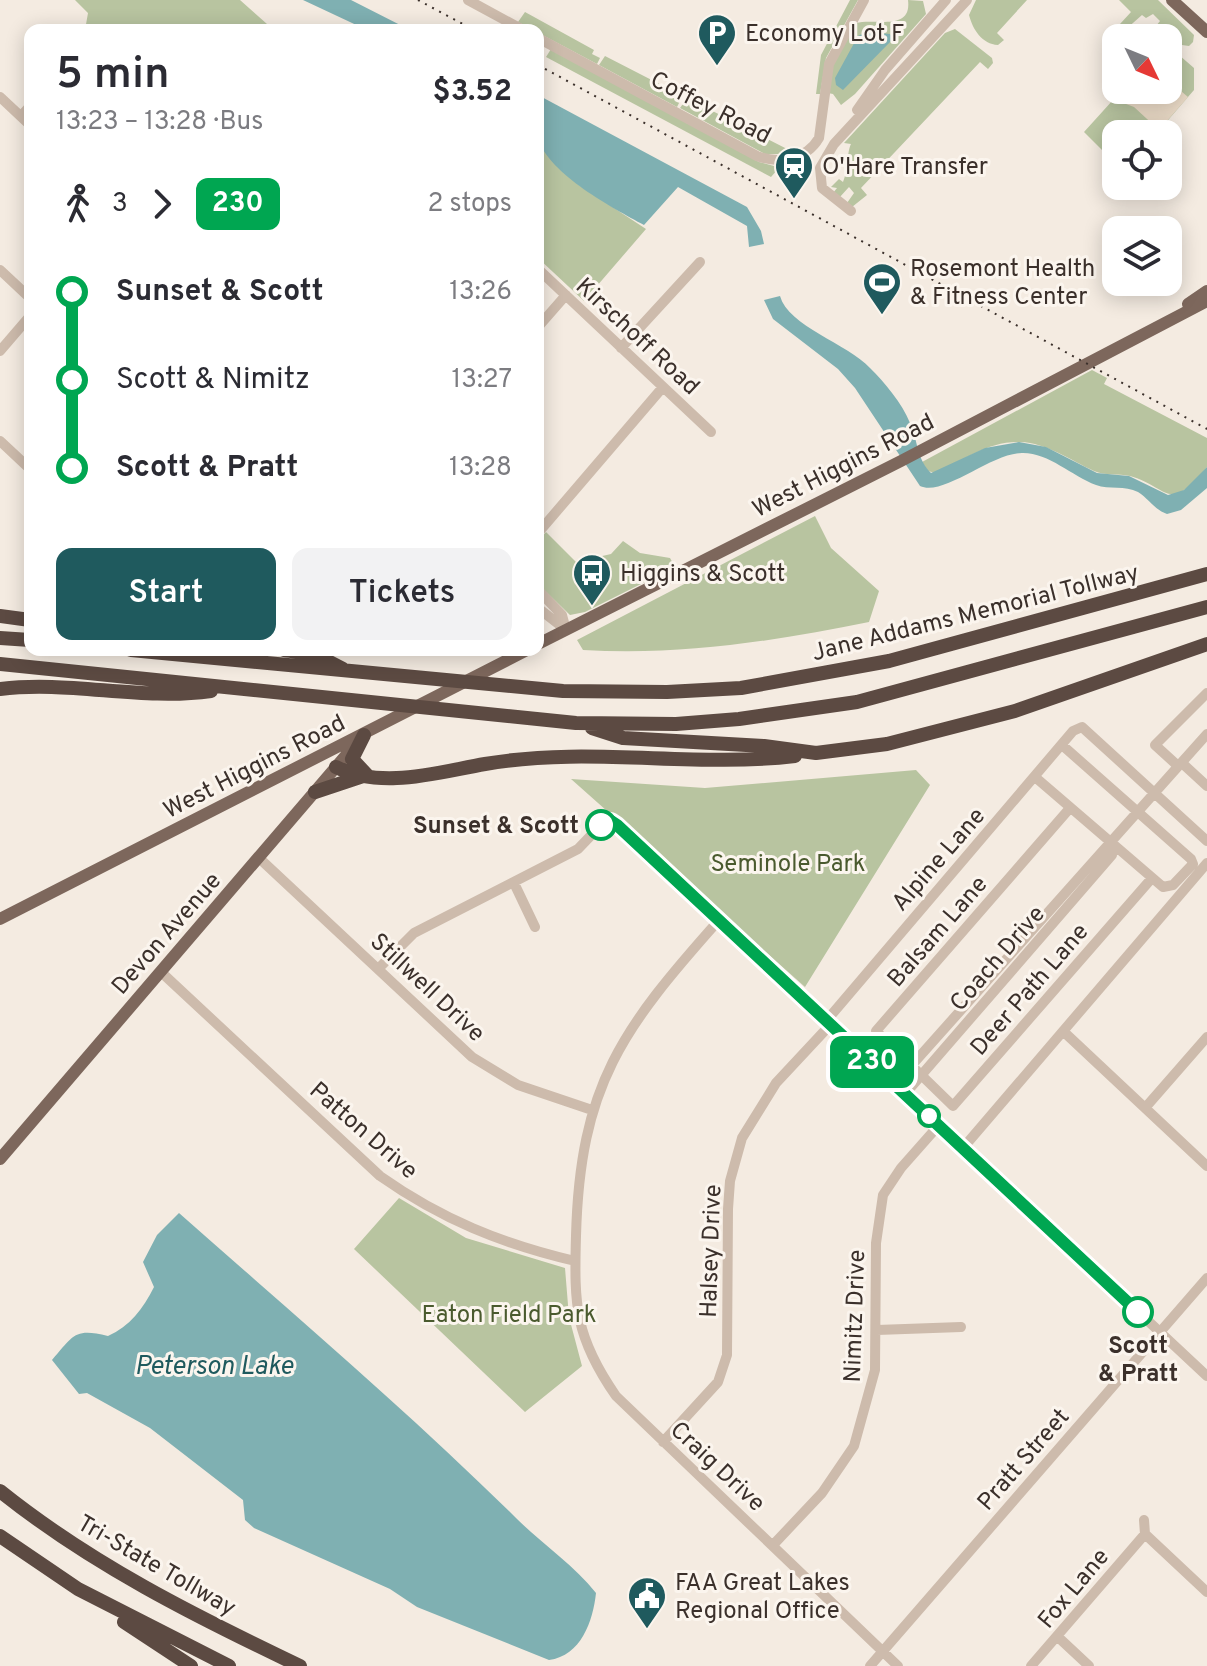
<!DOCTYPE html>
<html lang="en">
<head>
<meta charset="utf-8">
<style>
  :root { --surface:#fff; --page:#f2f2f3; --text:#2b2b33; --muted:#7c7c81; --accent:#1f5a5e }
  body { margin:0; font-family:Overpass,sans-serif; background:var(--page); color:var(--text); height:100vh; display:flex; flex-direction:column; font-size:30px; white-space:nowrap }
  * { box-sizing:border-box; margin:0 }
  p { font-size:26px; color:var(--muted) }
  .icon { flex:none; width:44px; height:44px; fill:none; stroke:currentColor; stroke-width:2; stroke-linecap:round; stroke-linejoin:round }
  .map { position:relative; flex:1; overflow:hidden }
  .details { position:absolute; left:24px; top:24px; width:520px; height:632px; display:flex; flex-direction:column; background:var(--surface); border-radius:16px; box-shadow:0 4px 20px #0003 }
  .details>* { flex:none }
  .badge { padding:0 16px; border-radius:12px; font-size:28px; line-height:52px }
  .needle { width:52px; rotate:133deg }
  .buttons { position:absolute; left:1102px; top:24px; display:grid; gap:16px }
  .buttons a { display:grid; place-items:center; width:80px; height:80px; border-radius:16px; background:var(--surface); box-shadow:0 4px 20px #0003; font-size:40px }
  .map>.badge { position:absolute; translate:-50% -50%; box-shadow:0 0 0 4px #fff }
  .legs { display:flex; align-items:center; gap:12px; height:88px; padding:0 32px; font-size:26px }
  .legs p { margin-inline-start:auto }
  .overview { display:flex; align-items:center; justify-content:space-between; height:136px; padding:0 32px }
  h1 { font-size:44px; font-weight:600; line-height:60px }
  .button { display:flex; gap:16px; margin-top:auto; padding:16px 32px }
  .button a { flex:1; height:92px; border-radius:16px; background:var(--accent); color:#fff; font-size:32px; font-weight:600; line-height:92px; text-align:center }
  .button a+a { background:var(--page); color:var(--text) }
  ul { padding:0 32px; list-style:none }
  li { display:flex; align-items:center; gap:28px; height:88px; font-size:30px }
  li i { display:grid; place-items:center; width:12px; height:100%; margin:0 10px; background:currentColor }
  li i::after { content:''; width:20px; height:20px; margin:-10px; border:6px solid; border-radius:50%; background:var(--surface) }
  li p { margin-inline-start:auto }
  li:first-child i { background:linear-gradient(#0000 50%,currentColor 0) }
  li:last-child i { background:linear-gradient(currentColor 50%,#0000 0) }
  .map>svg:first-child { display:block }
  .green { fill:#b8c4a0 }
  .plaza { fill:#ecdcc8 }
  .water { fill:#7fb0b2 }
  .lines { fill:none; stroke-linecap:round; stroke-linejoin:round }
  .minor { stroke:#cdbbac; stroke-width:10 }
  .major { stroke:#7d675c; stroke-width:12 }
  .highway { stroke:#5c4a42; stroke-width:14 }
  .rail { stroke:#3b302b; stroke-width:2; stroke-dasharray:2 6; stroke-linecap:butt }
  .line-1-casing { stroke:#fff; stroke-width:18 }
  .line-1 { stroke:#00a651; stroke-width:12 }
  .stop-1-dot { fill:#fff; stroke:#00a651; stroke-width:4 }
  .labels { text-anchor:middle; stroke-width:6; stroke-linejoin:round; paint-order:stroke }
  .poi-label { font-size:24px; fill:#3b302b; stroke:#fbf5ee; text-anchor:start }
  .street-label { font-size:24px; fill:#3b302b; stroke:#fbf5ee }
  .stop-label { font-size:24px; font-weight:bold; fill:#3b302b; stroke:#fbf5ee; text-anchor:end }
  .park-label { font-size:24px; fill:#4a5a2e; stroke:#fbf5ee }
  .water-label { font-size:26px; font-style:italic; fill:#1f5a5e; stroke:#fbf5ee }
</style>
</head>
<body>
<div class="map">
<svg width="1207" height="1666" viewBox="0 0 1207 1666">
  <rect width="100%" height="100%" fill="#f4ebe1"/>
  <!-- green -->
  <path class="green" d="M75,0h165l27,24 -4,6h-178l3,-17z
    M850,0h8l-32,58 -6,36h-4l5,-39z
    M908,0l15,1 3,13 -71,80 -14,11 -8,-11 -5,-1 4,-27 24,-43c19,-5 56,9 52,-23z
    M976,0h51l-30,33 7,7 -6,5c-16,-1 -25,-15 -29,-30z
    M1119,0h39l36,35 -1,7 -4,4 -21,-3v-5h-15l7,-6 -4,-6 4,-5 -7,-7 -7,4 -4,-3 -26,23v12l-7,-14 22,-24z
    M525,12l69,38 -2,4 8,4 -3,6 -79,-42z
    M955,29l37,29 1,5 -5,6 -8,-7 -119,126 6,7 -15,12 -5,-4 7,-10 -5,-6 -10,11 -6,-5 4,-5 -6,-1 8,-8 4,3c5,-11 4,-31 8,-38l-7,-1 101,-110z
    M551,49l208,113 15,4 26,-2 -9,12 -13,-7 -7,8 -225,-120z
    M1168,53l11,2 15,13v22l-38,44h-40v30l-32,-32 38,-42h46z
    M605,56l70,36 -2,5 7,4 -3,6 -78,-42z
    M687,98l104,53 1,3h-27l-85,-46z
    M542,145l10,15 27,25 67,44 -62,72 -46,-43v-109z
    M1092,370l15,8 -3,6 103,54v29c-39,48 -38,20 -77,9 -12,-3 -25,0 -36,-5 -24,-11 -47,-28 -74,-29 -33,-1 -56,19 -85,31l-7,-2 -6,-9z
    M815,516l16,32 48,43 -10,31c-94,19 -189,34 -286,28l-6,-10z
    M546,532l30,30 35,-8 12,-13 17,12 30,5 5,9 -90,45 -15,3 -32,-31v-43z
    M916,770l14,15 -125,202 -234,-208 134,9z
    M399,1198l67,40 99,30 4,49 13,49 -57,46 -171,-163z"/>
  <!-- plaza -->
  <path class="plaza" d="M1168,80l20,17 -29,33 -25,-23 -21,-8 9,-9h46z"/>
  <!-- water -->
  <path class="water" d="M303,0h48l59,30h-43z
    M866,32l24,2 3,5 -50,51 -7,-5 -1,-7 23,-42z
    M538,95l209,112 14,24 3,13 -15,3 -2,-21 -69,-39 -34,38c-31,-17 -94,-50 -106,-86 -4,-12 0,-31 0,-44z
    M780,296c8,30 68,48 90,72 15,15 32,35 40,55 8,17 6,35 21,50l54,-25 34,-6 27,5 51,26 32,3 39,19 16,-5 23,-23v21l-26,22 -14,4c-12,-4 -18,-15 -29,-22 -13,-7 -29,-2 -42,-7 -24,-9 -47,-32 -73,-32 -31,-1 -79,44 -103,33l-65,-98 -17,-19 -65,-50 -9,-19z
    M179,1213c113,100 230,199 337,305 26,26 57,46 80,75 -3,28 -15,63 -47,67l-132,-53 -27,-18 -136,-61 -9,-8 -2,-20 -93,-72 -63,-35 -8,1 -27,-34c22,-25 22,-32 56,-24 22,-10 35,-27 46,-49l-11,-25 14,-27z"/>
  <g class="lines">
    <!-- minor -->
    <path class="minor" d="M468,0l55,30
      M279,30h5
      M538,38l219,118c22,8 49,4 62,-18l10,-74 35,-64
      M0,97l30,28
      M857,110l28,-40 61,-70
      M21,116l9,-10
      M851,211l-29,-23 -2,-20 14,-24 133,-144
      M538,269l173,163
      M0,270l30,28
      M538,327l28,-32
      M621,348l79,-86
      M0,351l30,-35
      M0,441l30,28
      M538,533l125,-146
      M538,590l24,25 4,15
      M538,608l27,21
      M1182,763l25,23
      M1178,766l-23,-21 52,-52
      M1035,777l128,110 10,-2 20,-21 -2,-5 -129,-114
      M1070,808l-194,223 77,75 199,-228
      M259,858l213,199 46,28 74,25
      M514,883l21,44
      M719,920c-97,109 -139,165 -143,316 -2,70 -1,101 40,160l282,270
      M379,968l35,-35 164,-84 23,-24 10,-4 6,4 590,551
      M161,972l219,204c61,43 122,68 195,85
      M827,1020l246,-289 9,-4 125,114
      M1064,1032l143,134
      M895,1084l312,-350
      M905,1094l207,-239v-10
      M1145,1108l62,-71
      M963,1148l244,-285
      M877,1330l84,-3
      M663,1442l55,-60 9,-27 1,-146 2,-28 12,-43 34,-55 55,-59
      M1144,1520l1,14 62,58
      M773,1545l49,-52 32,-47 21,-76 1,-127 7,-48 18,-27 38,-43
      M1058,1637l31,29
      M870,1666l337,-388
      M1031,1666l114,-132"/>
    <!-- major -->
    <path class="major" d="M1172,0l35,32
      M1188,304l19,-13
      M538,644l363,-183 306,-160
      M0,919l527,-269
      M0,1159l354,-413"/>
    <!-- highway -->
    <path class="highway" d="M0,616l30,4
      M0,638l30,2
      M131,650l432,41 104,1 74,-4 148,-27 318,-87
      M284,650l30,4 29,15
      M0,664l576,59 100,1 63,-5 118,-17 350,-95
      M0,689c70,-9 141,12 211,2
      M592,728l31,10 141,8 52,7 71,-9 128,-33 192,-67
      M364,735l-12,24 15,16
      M336,767c46,23 102,5 149,-3 104,-18 207,4 310,-8
      M315,792l48,-16
      M0,1491c91,73 195,125 300,175
      M0,1536l78,53 151,77
      M124,1622l67,44"/>
    <!-- rail -->
    <path class="rail" d="M418,0l56,30
      M538,65l669,364"/>
  </g>
  <g class="lines">
    <!-- line-1 casing -->
    <g class="line-1-casing">
      <path id="line-1" d="M601,825l10,-4 6,4 521,487"/>
    </g>
    <!-- line-1 -->
    <use href="#line-1" class="line-1"/>
  </g>
  <!-- icons -->
  <defs>
    <g id="parking-pin" transform="scale(2)"><path d="M0 17L-7.5 6A9.5 9.5 0 1 1 7.5 6Z" fill="#1f5a5e" stroke="#fbf5ee"/><path d="M-3.5-5.5H1a3.5 3.5 0 0 1 0 7H-1V5.5H-3.5ZM-1-3.4V-.6H.8a1.4 1.4 0 0 0 0-2.8Z" fill="#fff"/></g>
    <g id="station-pin" transform="scale(2)"><path d="M0 17L-7.5 6A9.5 9.5 0 1 1 7.5 6Z" fill="#1f5a5e" stroke="#fbf5ee"/><path d="M-3-6H3Q5-6 5-4V2Q5 4 3 4L4.5 6H3L1.5 4h-3L-3 6H-4.5L-3 4Q-5 4-5 2V-4Q-5-6-3-6ZM-3.5-4v3h7v-3ZM-3.5 1v1.5H-2V1ZM2 1v1.5H3.5V1Z" fill="#fff"/></g>
    <g id="stadium-pin" transform="scale(2)"><path d="M0 17L-7.5 6A9.5 9.5 0 1 1 7.5 6Z" fill="#1f5a5e" stroke="#fbf5ee"/><path d="M0-5a6.5 5 0 1 0 0 10a6.5 5 0 1 0 0-10ZM-3.5-1.8h7v3.6h-7Z" fill="#fff"/></g>
    <g id="bus-pin" transform="scale(2)"><path d="M0 17L-7.5 6A9.5 9.5 0 1 1 7.5 6Z" fill="#1f5a5e" stroke="#fbf5ee"/><path d="M-5-6H5V4H4V6H2V4H-2V6H-4V4H-5ZM-3.5-4V0h7V-4ZM-3.5 1.2v1.5H-2V1.2ZM2 1.2v1.5H3.5V1.2Z" fill="#fff"/></g>
    <g id="civic-pin" transform="scale(2)"><path d="M0 17L-7.5 6A9.5 9.5 0 1 1 7.5 6Z" fill="#1f5a5e" stroke="#fbf5ee"/><path d="M-.6-6.5H3V-4.5H.6V-3L4-1V1h2V6H-6V1h2V-1L-.6-3ZM-1.2 2.5V6h2.4V2.5Z" fill="#fff"/></g>
  </defs>
  <g fill-rule="evenodd">
    <use href="#parking-pin" x="717" y="33"/>
    <use href="#station-pin" x="794" y="166"/>
    <use href="#stadium-pin" x="882" y="282"/>
    <use href="#bus-pin" x="592" y="573"/>
    <use href="#civic-pin" x="647" y="1596"/>
  </g>
  <!-- markers -->
  <g class="stop-1-dot">
    <circle cx="601" cy="825" r="14"/>
    <circle cx="929" cy="1116" r="10"/>
    <circle cx="1138" cy="1312" r="14"/>
  </g>
  <g class="labels">
    <!-- poi labels -->
    <g class="poi-label">
      <text x="745" y="41">Economy Lot F</text>
      <text x="822" y="174">O'Hare Transfer</text>
      <text x="910" y="276">Rosemont Health<tspan x="910" dy="28">&amp; Fitness Center</tspan></text>
      <text x="620" y="581">Higgins &amp; Scott</text>
      <text x="675" y="1590">FAA Great Lakes<tspan x="675" dy="28">Regional Office</tspan></text>
    </g>
    <!-- street labels -->
    <g class="street-label">
      <text transform="translate(711 107) rotate(27)" y="8">Coffey Road</text>
      <text transform="translate(638 336) rotate(43)" y="8">Kirschoff Road</text>
      <text transform="translate(843 465) rotate(-27)" y="8">West Higgins Road</text>
      <text transform="translate(975 612) rotate(-14)" y="8">Jane Addams Memorial Tollway</text>
      <text transform="translate(254 766) rotate(-27)" y="8">West Higgins Road</text>
      <text transform="translate(938 859) rotate(-49)" y="8">Alpine Lane</text>
      <text transform="translate(937 931) rotate(-49)" y="8">Balsam Lane</text>
      <text transform="translate(166 933) rotate(-49)" y="8">Devon Avenue</text>
      <text transform="translate(997 958) rotate(-49)" y="8">Coach Drive</text>
      <text transform="translate(428 987) rotate(43)" y="8">Stillwell Drive</text>
      <text transform="translate(1029 989) rotate(-49)" y="8">Deer Path Lane</text>
      <text transform="translate(364 1130) rotate(41)" y="8">Patton Drive</text>
      <text transform="translate(710 1251) rotate(-88)" y="8">Halsey Drive</text>
      <text transform="translate(854 1316) rotate(-88)" y="8">Nimitz Drive</text>
      <text transform="translate(1023 1459) rotate(-49)" y="8">Pratt Street</text>
      <text transform="translate(718 1466) rotate(43)" y="8">Craig Drive</text>
      <text transform="translate(157 1565) rotate(30)" y="8">Tri-State Tollway</text>
      <text transform="translate(1073 1588) rotate(-50)" y="8">Fox Lane</text>
    </g>
    <!-- stop labels -->
    <g class="stop-label">
      <text x="579" y="833">Sunset &amp; Scott</text>
      <text x="1138" y="1353" text-anchor="middle">Scott<tspan x="1138" dy="28">&amp; Pratt</tspan></text>
    </g>
    <!-- park labels -->
    <g class="park-label">
      <text x="788" y="871">Seminole Park</text>
      <text x="509" y="1322">Eaton Field Park</text>
    </g>
    <!-- water labels -->
    <g class="water-label">
      <text x="214" y="1374">Peterson Lake</text>
    </g>
  </g>
</svg>
<div class="buttons">
<a><svg class="needle" viewBox="-14 -14 28 28"><path d="M0-13l5 13h-10z" fill="#e53935"/><path d="M0 13l5-13h-10z" fill="#7c7c81"/></svg></a>
<a><svg class="icon" aria-label="locate" viewBox="0 0 24 24"><circle cx="12" cy="12" r="6"/><path d="M12 2v4M12 18v4M2 12h4M18 12h4"/></svg></a>
<a><svg class="icon" aria-label="layers" viewBox="0 0 24 24"><path d="M12 4l9 5-9 5-9-5zM3 14l9 5 9-5"/></svg></a>
</div>
<b class="badge" style="left:872px;top:1062px;background:#00a651;color:#fff">230</b>
<section class="details">
<div class="overview"><div><h1>5 min</h1><p>13:23 – 13:28 · Bus</p></div><b>$3.52</b></div>
<div class="legs"><svg class="icon" aria-label="walk" viewBox="0 0 24 24"><circle cx="13" cy="4" r="2"/><path d="M13 8l-2 6 4 7M11 14l-3 7M7 12l3-4h3l4 4"/></svg>3<svg class="icon" aria-label="forward" viewBox="0 0 24 24"><path d="M9 5l7 7-7 7"/></svg><b class="badge" style="background:#00a651;color:#fff">230</b><p>2 stops</p></div>
<ul>
<li><i style="color:#00a651"></i><b>Sunset &amp; Scott</b><p>13:26</p></li>
<li><i style="color:#00a651"></i><span>Scott &amp; Nimitz</span><p>13:27</p></li>
<li><i style="color:#00a651"></i><b>Scott &amp; Pratt</b><p>13:28</p></li>
</ul>
<div class="button"><a>Start</a><a>Tickets</a></div>
</section>
</div>
</body>
</html>
